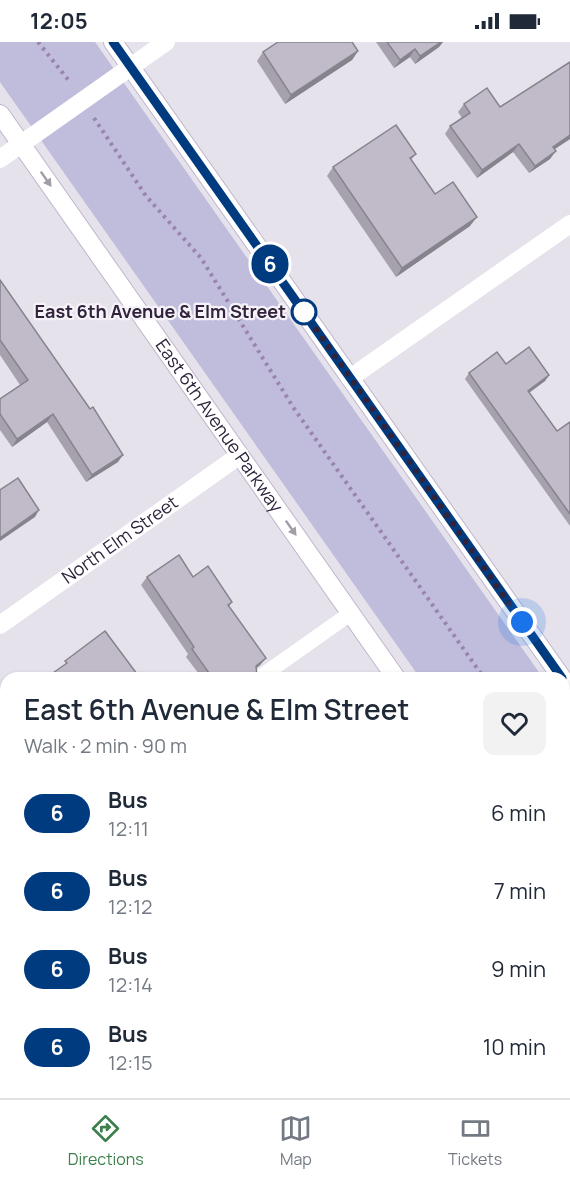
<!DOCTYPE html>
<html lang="en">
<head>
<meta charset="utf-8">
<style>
  :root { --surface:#fff; --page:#f2f2f3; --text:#1f2937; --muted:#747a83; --line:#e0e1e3; --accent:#3d804e }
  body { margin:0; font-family:Manrope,sans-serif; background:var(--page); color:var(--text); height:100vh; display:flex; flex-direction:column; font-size:22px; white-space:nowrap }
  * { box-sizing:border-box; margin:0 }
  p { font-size:20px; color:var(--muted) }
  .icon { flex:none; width:33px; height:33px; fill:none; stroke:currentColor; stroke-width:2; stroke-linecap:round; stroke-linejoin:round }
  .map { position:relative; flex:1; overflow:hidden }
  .panel { position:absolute; left:0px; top:630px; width:570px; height:426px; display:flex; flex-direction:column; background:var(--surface); border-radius:18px 18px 0 0; box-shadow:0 2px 4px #0004 }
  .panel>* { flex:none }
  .badge { padding:0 12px; border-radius:20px; font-size:21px; line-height:39px }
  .you { position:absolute; width:30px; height:30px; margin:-15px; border:4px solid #fff; border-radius:50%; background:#1a73e8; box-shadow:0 0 0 9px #1a73e833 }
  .map>.badge { position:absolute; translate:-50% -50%; box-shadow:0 0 0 3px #fff }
  .round { display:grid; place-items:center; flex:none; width:63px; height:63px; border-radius:12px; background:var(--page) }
  .summary { display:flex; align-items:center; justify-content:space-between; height:102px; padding:0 24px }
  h1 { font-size:28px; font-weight:600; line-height:45px }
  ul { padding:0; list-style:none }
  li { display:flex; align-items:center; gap:18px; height:78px; padding:0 24px }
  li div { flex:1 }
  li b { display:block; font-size:22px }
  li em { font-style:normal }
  li .badge { min-width:66px; font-weight:700; text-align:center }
  .status { display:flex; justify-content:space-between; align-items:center; height:42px; padding:0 30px; background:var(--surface); direction:ltr }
  .status svg { height:16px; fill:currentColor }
  .tab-bar { display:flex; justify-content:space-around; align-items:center; height:84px; border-top:2px solid var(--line); background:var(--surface); font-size:16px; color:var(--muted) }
  .tab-bar a { display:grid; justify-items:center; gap:3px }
  .tab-bar .on { color:var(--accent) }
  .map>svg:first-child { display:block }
  .park { fill:#bfbcdc }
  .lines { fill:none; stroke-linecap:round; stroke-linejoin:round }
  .secondary-casing { stroke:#c0b6cb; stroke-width:20 }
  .path { stroke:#9984ae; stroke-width:4; stroke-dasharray:3 4.5; stroke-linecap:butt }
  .lane { stroke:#fff; stroke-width:15 }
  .street { stroke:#fff; stroke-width:18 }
  .secondary { stroke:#fff; stroke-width:18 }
  .wall { fill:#a6a1ad }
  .shaded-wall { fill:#87838d }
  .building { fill:#c1bbc9; stroke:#87838d; stroke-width:1.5 }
  .oneway { fill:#a29ca7 }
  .line-casing { stroke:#fff; stroke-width:14 }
  .line { stroke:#003b80; stroke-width:9 }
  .walk { stroke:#31233c; stroke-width:6; stroke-dasharray:0 10.8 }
  .stop-dot { fill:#fff; stroke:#003b80; stroke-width:3 }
  .labels { text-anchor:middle; stroke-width:4.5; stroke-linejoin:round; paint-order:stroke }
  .stop-label { font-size:18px; font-weight:bold; fill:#31233c; stroke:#f5f3f8; text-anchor:end }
  .street-label { font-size:18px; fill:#31233c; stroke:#f5f3f8 }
</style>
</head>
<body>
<div class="status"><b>12:05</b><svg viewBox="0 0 49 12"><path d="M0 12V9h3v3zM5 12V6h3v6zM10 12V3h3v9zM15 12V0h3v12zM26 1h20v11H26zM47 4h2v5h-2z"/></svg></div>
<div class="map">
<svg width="570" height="1056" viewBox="0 0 570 1056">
  <rect width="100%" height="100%" fill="#e6e2ec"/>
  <!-- park -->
  <path class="park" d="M0,0h95l448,636h-123l-420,-596z
    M564,666l6,8v175l-6,-8z"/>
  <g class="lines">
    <!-- secondary casing -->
    <g class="secondary-casing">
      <g id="secondary">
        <path d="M113,0l449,636"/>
        <path id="s2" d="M0,72l396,564"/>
        <path d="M564,875l6,9"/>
      </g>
    </g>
    <!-- path -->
    <path class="path" d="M38,0l32,40
      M94,76l52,78 55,62 92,149 191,271
      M564,746l6,8"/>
    <!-- lane -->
    <path class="lane" d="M259,636l92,-65
      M0,818l6,-4
      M327,1056l9,-6"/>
    <!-- street -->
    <g class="street">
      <path d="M0,117l166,-117"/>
      <path d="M350,336l220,-154"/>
      <path id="s1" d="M0,583l240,-170"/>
      <path d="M564,651l6,-4"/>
      <path d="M0,1051l6,-4"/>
    </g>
    <!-- secondary -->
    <use href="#secondary" class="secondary"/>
  </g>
  <!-- wall -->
  <path class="wall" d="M376,0h67l-4,5 -24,17 -5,-7 -16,11z
    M358,9l-6,9 -67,44 -28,-43 6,-9z
    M570,20v77l-15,10 -5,10 -21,14 -16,-21 -36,26 -32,-44 5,-8 12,-8 -4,-6 6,-8 36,3z
    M416,112l-5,6 24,34 35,32 -74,51 -69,-101 6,-9z
    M0,238l118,182 -32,20 -39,-60 -35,25 -12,-17v-31l20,-14 -20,-30z
    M506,322l43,11 -4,6 -16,12 28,38 13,-9v104l-105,-147 4,-6z
    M147,535h46l39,25 -3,5 37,51 -6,7 -4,4 1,7 4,2h-59l-16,-21 2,-3 -47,-69z
    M6,845v19l-6,-9v-3l3,-5z
    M398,1050h162l-8,5 1,1h-150z"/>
  <!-- shaded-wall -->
  <path class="shaded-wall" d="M441,0h2l-4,5 -24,17 5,-8z
    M415,7l-5,8 -16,11 6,-8z
    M358,9l-6,9 -67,44 6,-9z
    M570,93v4l-23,15 6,-7z
    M519,102l-6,8 -36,26 5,-8z
    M556,109l-6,8 -21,14 6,-7z
    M477,175l-7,9 -74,51 6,-9z
    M549,333l-4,6 -22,16 5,-6z
    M53,372l-6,8 -35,25 5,-8z
    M123,413l-5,7 -32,20 6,-7z
    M39,468l-4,7 -35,24v-3z
    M266,616l-6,7 -10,8 6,-7z
    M6,723v4l-6,4v-4z
    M6,952v3l-6,4v-3z
    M570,1040l-4,6 -2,1v-3z
    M198,1050h3l-2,4 -4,2h-6z
    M554,1050h6l-9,6 -1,-3z"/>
  <!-- building -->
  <path class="building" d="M278,0h74l6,9 -67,44 -28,-43z
    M387,0h54l-21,14 -5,-7 -15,11z
    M570,20v73l-17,12 3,4 -21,15 -16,-22 -37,26 -32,-44 20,-13 -6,-9 23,-16 13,19z
    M396,83l20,29 -6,4 25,36 18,-12 24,35 -75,51 -69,-101z
    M0,238l90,129 3,-2 30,48 -31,20 -39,-61 -36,25 -17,-25v-15l28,-19 -28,-40z
    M529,305l20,28 -21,16 29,40 13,-9v92l-101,-141 28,-21 9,12z
    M18,436l21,32 -39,28v-48z
    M179,513l14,22 15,-11 24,36 -4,3 38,53 -10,8 1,10 4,2h-43l-3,-5 -4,3 -19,-27 2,-2 -47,-70z
    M105,589l35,47h-94l21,-15 -2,-2z
    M277,631l3,5h-11z
    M6,663v60l-6,4v-60z
    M6,888v64l-6,4v-64z
    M564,1029l6,9v2l-6,4z
    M119,1050h79l-9,6h-80z
    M409,1050h145l-4,3 3,3h-148l6,-3z"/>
  <!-- one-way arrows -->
  <defs><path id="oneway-solid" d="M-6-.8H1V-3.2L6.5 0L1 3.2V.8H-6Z" transform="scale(1.5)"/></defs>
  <g class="oneway">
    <use href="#oneway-solid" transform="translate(46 137) rotate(55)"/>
    <use href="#oneway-solid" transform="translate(291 486) rotate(55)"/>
  </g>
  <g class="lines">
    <!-- line casing -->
    <g class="line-casing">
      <path id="line" d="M113,0l449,636"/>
    </g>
    <!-- line -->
    <use href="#line" class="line"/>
    <!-- walk -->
    <path class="walk" d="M304,270l218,310"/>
  </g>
  <!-- markers -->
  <circle class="stop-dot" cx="304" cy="270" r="12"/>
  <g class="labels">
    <!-- stop labels -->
    <g class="stop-label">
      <text x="286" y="276">East 6th Avenue &amp; Elm Street</text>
    </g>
    <!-- street labels -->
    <g class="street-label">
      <text dy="6" stroke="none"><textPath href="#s2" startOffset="381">East 6th Avenue Parkway</textPath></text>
      <text dy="6" stroke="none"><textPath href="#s1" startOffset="147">North Elm Street</textPath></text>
    </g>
  </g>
</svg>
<div class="you" style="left:522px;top:580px"></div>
<b class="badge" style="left:270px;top:222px;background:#003b80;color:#fff">6</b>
<section class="panel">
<div class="summary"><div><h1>East 6th Avenue &amp; Elm Street</h1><p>Walk · 2 min · 90 m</p></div><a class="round"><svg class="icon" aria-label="heart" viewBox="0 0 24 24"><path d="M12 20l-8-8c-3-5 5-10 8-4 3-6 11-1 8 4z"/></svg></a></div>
<ul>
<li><span class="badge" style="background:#003b80;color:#fff">6</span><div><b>Bus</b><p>12:11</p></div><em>6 min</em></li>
<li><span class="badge" style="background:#003b80;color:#fff">6</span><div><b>Bus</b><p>12:12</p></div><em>7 min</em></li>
<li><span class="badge" style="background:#003b80;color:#fff">6</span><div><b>Bus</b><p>12:14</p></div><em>9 min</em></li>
<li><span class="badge" style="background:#003b80;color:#fff">6</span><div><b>Bus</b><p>12:15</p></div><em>10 min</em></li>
</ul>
</section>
</div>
<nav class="tab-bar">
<a class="on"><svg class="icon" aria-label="directions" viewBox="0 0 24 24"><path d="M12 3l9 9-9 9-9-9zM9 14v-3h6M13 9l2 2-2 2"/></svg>Directions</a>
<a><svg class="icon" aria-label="map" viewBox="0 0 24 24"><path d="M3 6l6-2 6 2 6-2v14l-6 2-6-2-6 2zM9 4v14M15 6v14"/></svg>Map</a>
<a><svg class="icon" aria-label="tickets" viewBox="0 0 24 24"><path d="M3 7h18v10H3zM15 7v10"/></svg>Tickets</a>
</nav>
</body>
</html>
